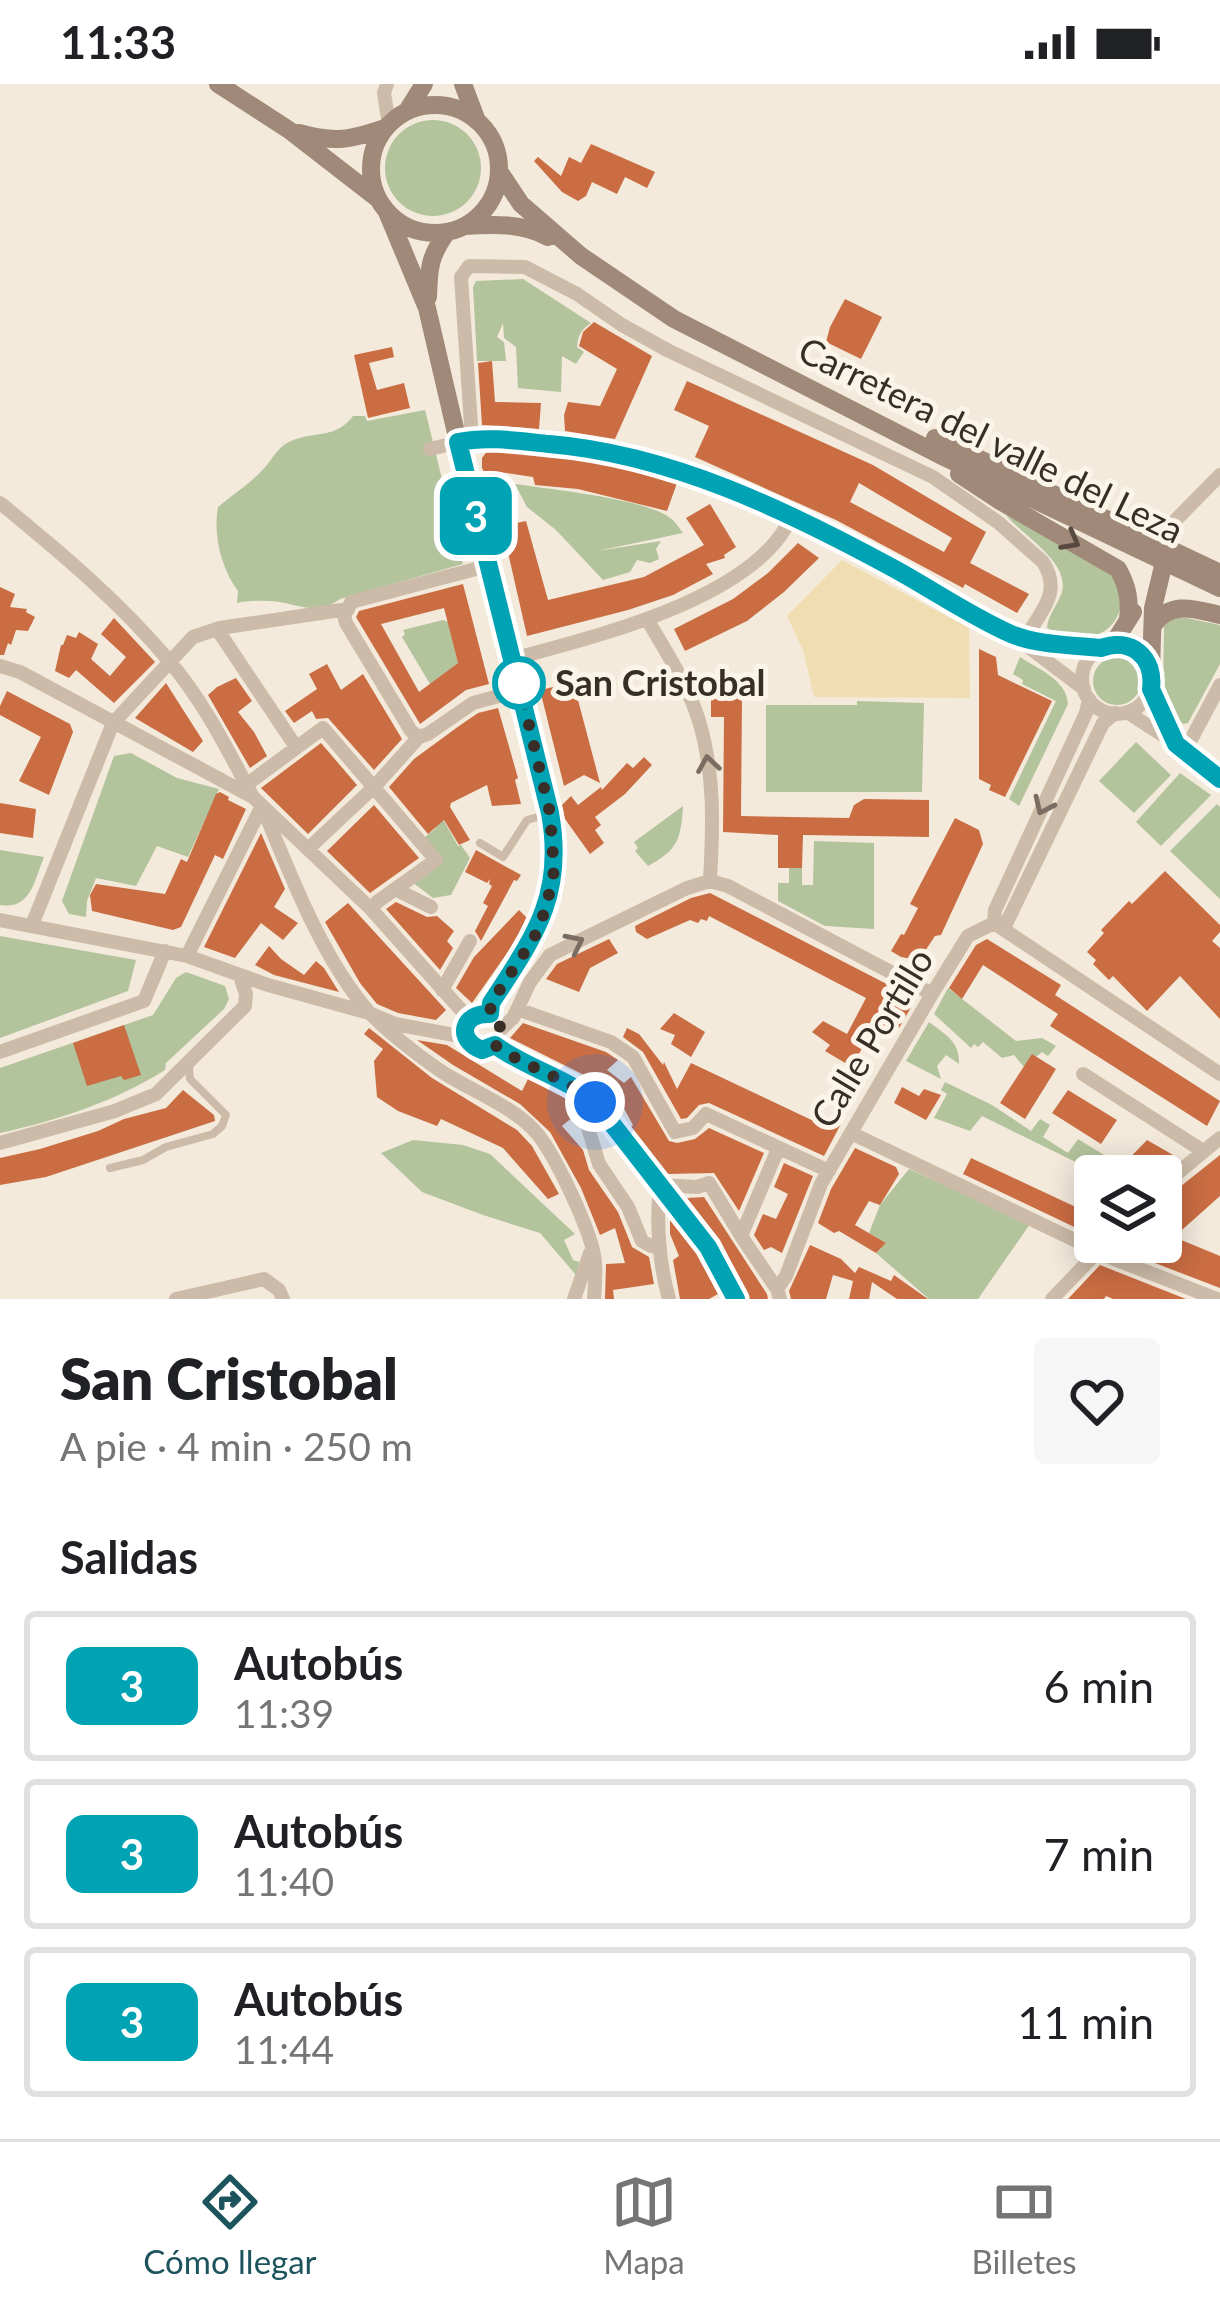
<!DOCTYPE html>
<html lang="es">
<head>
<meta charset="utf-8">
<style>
  :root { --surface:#fff; --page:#f6f6f6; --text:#202124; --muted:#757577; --line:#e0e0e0; --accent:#1c535c }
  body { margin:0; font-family:Lato,sans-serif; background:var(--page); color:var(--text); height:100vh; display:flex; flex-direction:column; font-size:45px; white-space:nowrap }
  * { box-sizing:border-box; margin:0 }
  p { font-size:39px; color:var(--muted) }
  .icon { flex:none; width:66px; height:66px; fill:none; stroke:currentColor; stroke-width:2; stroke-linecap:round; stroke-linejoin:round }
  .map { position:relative; height:1215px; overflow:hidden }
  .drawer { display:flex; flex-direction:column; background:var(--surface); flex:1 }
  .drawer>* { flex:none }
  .badge { padding:0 24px; border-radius:18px; font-size:42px; line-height:78px }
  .controls { position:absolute; left:1074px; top:1071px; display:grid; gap:24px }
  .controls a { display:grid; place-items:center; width:108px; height:108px; border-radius:12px; background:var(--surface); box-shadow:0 6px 30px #0003; font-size:60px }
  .you { position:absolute; width:60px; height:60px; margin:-30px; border:9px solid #fff; border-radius:50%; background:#1a73e8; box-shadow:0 0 0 18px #1a73e833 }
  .map>.badge { position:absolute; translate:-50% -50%; box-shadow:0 0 0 6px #fff }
  h2 { padding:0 60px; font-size:45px; line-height:108px }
  .round { display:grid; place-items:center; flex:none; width:126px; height:126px; border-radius:12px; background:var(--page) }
  .summary { display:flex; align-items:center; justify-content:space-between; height:204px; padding:0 60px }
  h1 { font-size:57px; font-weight:800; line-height:90px }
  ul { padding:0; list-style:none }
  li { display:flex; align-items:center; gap:36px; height:150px; margin:0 24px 18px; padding:0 36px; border:6px solid var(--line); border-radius:12px }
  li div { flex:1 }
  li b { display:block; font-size:45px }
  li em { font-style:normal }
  li .badge { min-width:132px; font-weight:700; text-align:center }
  .status { display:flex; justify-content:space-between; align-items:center; height:84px; padding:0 60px; background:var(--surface); direction:ltr }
  .status svg { height:33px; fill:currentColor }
  .menu { display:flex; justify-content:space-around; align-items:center; height:168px; border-top:3px solid var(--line); background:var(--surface); font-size:33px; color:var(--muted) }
  .menu a { display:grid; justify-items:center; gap:6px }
  .menu .selected { color:var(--accent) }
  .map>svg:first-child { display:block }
  .green { fill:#b3c39c }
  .sand { fill:#f0deb2 }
  .building { fill:#ca6d43; fill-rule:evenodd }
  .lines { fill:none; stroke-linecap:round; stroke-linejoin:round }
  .lane { stroke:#ccbba8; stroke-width:8 }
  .street { stroke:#ccbba8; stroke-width:14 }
  .secondary { stroke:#a08979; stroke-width:18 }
  .oneway { stroke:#574940 }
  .oneway2 { stroke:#7b6d62 }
  .line-casing { stroke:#fff; stroke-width:27 }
  .line { stroke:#00a3b4; stroke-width:18 }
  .walk { stroke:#382e28; stroke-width:12; stroke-dasharray:0 21.6 }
  .stop-dot { fill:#fff; stroke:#00a3b4; stroke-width:6 }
  .labels { text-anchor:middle; stroke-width:10; stroke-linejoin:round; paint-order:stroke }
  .street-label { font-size:36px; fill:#382e28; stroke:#faf4e9 }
  .stop-label { font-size:36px; font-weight:bold; fill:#382e28; stroke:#faf4e9; text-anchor:start }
</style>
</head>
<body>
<div class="status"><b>11:33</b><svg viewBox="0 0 49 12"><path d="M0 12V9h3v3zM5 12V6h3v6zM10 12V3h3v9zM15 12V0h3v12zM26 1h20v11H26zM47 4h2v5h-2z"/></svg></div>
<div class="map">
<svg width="1220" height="1215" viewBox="0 0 1220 1215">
  <rect width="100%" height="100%" fill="#f3eadc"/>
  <!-- green -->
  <path class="green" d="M385 84a48 48 0 1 1 96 0a48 48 0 1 1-96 0Z
    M523,195l68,44c-10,7 -13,12 -14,24l7,5 -8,12 -14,-8 -1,36 -43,-4 -2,-41 -12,-9 -1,-15 -6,14 7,5 2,19h-29l-4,-74 3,-6z
    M425,326l38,154 -123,35c-19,14 -33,9 -55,4 -15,-3 -33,-3 -48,0l1,-12c-17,-23 -25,-56 -20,-84 19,-16 37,-26 52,-46 6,-8 11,-16 21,-20 23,-10 45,-2 62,-25h12l2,5z
    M515,400c33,5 132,15 155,34 6,4 9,10 13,15l-86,18 64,-10 -5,8 3,10 -9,4 -13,-3 -7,12 -27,8 -47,-50 -29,-23z
    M1006,431c23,13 103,50 113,69 4,8 3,20 0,28 -11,31 -46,29 -72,16 1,-14 11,-23 15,-36 8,-31 -42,-58 -56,-77z
    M1177,532l43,9v39l-32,59 -5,1 -20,-23 1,-75z
    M443,536l5,2 10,41 -28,21 -28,-47 3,-3 -2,-4z
    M1093 597a24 24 0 1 1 48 0a24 24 0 1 1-48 0Z
    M1020,573c18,12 47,23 48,47l-49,102 -10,-7 47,-98 -34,-17 1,-4 -10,-6z
    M857,617l67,2 -2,89h-156v-87h91z
    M1136,658l35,33 -37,38 -35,-32z
    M131,669l46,25 42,11 -31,68 -31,-11 -21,40 -40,-8 -9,23 -1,16 -17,-3 -7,-13 52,-145z
    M1180,689l31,22 -50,51 -25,-24z
    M1217,720l3,3v92l-50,-48z
    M683,722c-2,33 -5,44 -35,60l-13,-15 3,-3 -4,-6z
    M440,730l18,32 3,-1 9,13 -19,37 -18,3 -21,-16 28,-22 -15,-23 11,-9 -4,-6z
    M814,757l60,2v86l-49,-3 -47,-25v-18h11v-15h13v17h11z
    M0,766l44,7c-10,24 -13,53 -44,48z
    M0,852l136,24 -8,31 -128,47z
    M186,888l39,14 4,13 -5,10 -58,54 -1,7c-49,31 -109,51 -165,63v-65l153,-53 23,-37z
    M948,904l68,53 26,-3 14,8 -8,10 -6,-4 -18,15 -10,-12 -12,3 -19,-16 -5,5 -4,-3 -3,4 -37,-34z
    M929,938c17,13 31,20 30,42l-13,-9 -9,11 4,13 -35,-18z
    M945,998l47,23 39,26 9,-12 10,6 -7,12 25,16 10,-14 26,16 -10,16 -112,-55 -12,15 -36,-13 13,-24 -6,-4z
    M413,1056l50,5 27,9 85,80 -11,6 9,20 6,2 -3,13 -36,-42 -57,-18 -61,-23 -41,-39z
    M909,1085l121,55 -52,75h-49l-53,-46 10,-10 -17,-10 11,-28z"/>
  <!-- sand -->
  <path class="sand" d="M842,476l127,68 1,70 -156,-1 -11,-47 -16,-34z"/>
  <!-- building -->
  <path class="building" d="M591,60l64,28 -8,16 -22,-11 -8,17 -25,-12 -6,14 -8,5 -16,-9 -28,-31 4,-4 23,19 8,-19 12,6z
    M845,215l37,18 -21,42 -35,-17 4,-15z
    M594,238l58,34 -37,83 -50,-8 -1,-16 4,-13 32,4 17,-37 -38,-23 4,-14z
    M392,263l2,10 -25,6 8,27 27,-7 6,25 -42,10 -14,-63z
    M492,277l3,41 46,1 -2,26 -57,-4 -4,-62z
    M687,297l186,84 113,67 -16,31 59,31 -12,19 -52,-29 -2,4 -127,-68 -141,-63 14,-31 -35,-16zM859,399l93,55 -8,14 -94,-50z
    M488,366l114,13 75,20 -10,28 -89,-22 -43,-4 -2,-8 -34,-5 -12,5 -5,-9v-10z
    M710,420l26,43 -12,8 1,3 -19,6 7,10 -40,21 -45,15 -101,26 -25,-110 24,-5 22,79 96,-23 60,-32 -18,-27z
    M798,459l21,15 -35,34 -37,29 -62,30 -11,-22 59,-30 35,-26z
    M463,500l26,100 -23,6 -46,34 -64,-107 3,-6zM444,524l14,55 -39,29 -38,-68z
    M0,503l15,7 -5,13 17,2 -1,3 9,5 -7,14 -12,-1 -5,15 -3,-2 -4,12h-4z
    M114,534l41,44 -41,41 -38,-33 -7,8 -14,-7 6,-26h2l4,-10 9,3 3,-6 19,12 -7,15 19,17 16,-19 -25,-23z
    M979,565l17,8 2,18 54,26 -47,96 -16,-7 2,-5 -12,-6z
    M327,580l14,26 22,-16 39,65 -28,31 -46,-52 -12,1 -4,-8 -18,12 -9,-12 32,-22 -8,-15z
    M236,594l16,23 -14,11 16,20 13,24 -17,12 -42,-73 9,-8z
    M734,595l-1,18h9l-1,119 108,2 5,-13 10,-6 65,1v37l-126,-2 -1,33h-24v-33l-55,-3 1,-115h-13v-18h-6l-10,-19z
    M166,599l37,58 -10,11 -58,-34z
    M562,601l3,2 9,-2 26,98 -16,-8 -20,11 -24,-96z
    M7,607l63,33 3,8 -24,63 -30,-14 22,-44 -41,-22v-9z
    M498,624l20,70 -3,2 6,24 -29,2 -5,-21 -36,18 -1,4 20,33 -11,5 -15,-25 -16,14 -39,-47 25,-28 45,-33 19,-13z
    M321,659l36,42 -49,49 -47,-46z
    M644,673l8,8 -27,29 -30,23 6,8 -6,5 9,13 -14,11 -25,-35 -3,-14 9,-9 7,9 23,-18 1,3 25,-27 6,5z
    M220,708l9,5 -1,3 18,9 -23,50 -8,-4 -34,72 -8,3 -81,-19 -2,-16 6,-11 69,10 16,-35 6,3 29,-68z
    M0,719l36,6 -3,29 -33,-5z
    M374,721l45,53 -49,35 -43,-42z
    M955,734l24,12 4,14 -42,91 -6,1 -14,21 -9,2 -11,-2 -10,-6 10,-17 3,1 14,-27 -8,-4z
    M261,749l24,56 -11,18 24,16 -15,17 -22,-17 -26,35 -31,-11z
    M476,766l45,25 -4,6 -3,-1 -33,61 -6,-10 13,-25 -5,-3 9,-17 -3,-2 1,-5 -3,4 -22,-11z
    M1165,787l55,54v7l-8,9 8,7v71l-40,-43 -33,35 -34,-35 -4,4 -16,-16 3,-4 -9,-8 17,-19 -3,-3 28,-29 3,3z
    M710,809l200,103 3,8 -14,24 -12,-6 -10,20 -9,-5 -16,30 -27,-16 5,-6 -18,-13 11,-11 24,13 19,-36 -157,-82 -2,5 -6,-2 -3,4 -8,-3 -43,19 -11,-7 -1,-6 56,-28z
    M396,818l31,15 10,-1 17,15 -7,10 6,7 -13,22 -54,-61z
    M348,819l98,107 -10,10 -38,-7 -21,-9 -17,-21 -35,-61z
    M519,826l8,8 -5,14 -50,71 -16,-15 18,-31z
    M609,855l9,14 -28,15 -11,24 -33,-13 11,-15z
    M987,855l74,46 -6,10 165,106 -13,25 -157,-100 8,-12 -75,-49 -21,34 -13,-11 27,-43z
    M269,862l12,13 23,16 12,-14 8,7 15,24 -65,-17 -19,-10z
    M674,929l31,19 -14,25 -20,-13 4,-9 -15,-6z
    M523,939l83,29 12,8 -11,10 17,13 7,-6 38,64 8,2 18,-4 14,-11 55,25 -25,58 -25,-38 -46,1 -37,-47 2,-2 -22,-40 -7,5 -20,-15 -74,-37z
    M124,941l17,50 -17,5 -3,-4 -34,10 -14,-43z
    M369,944l63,50 85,52 15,16 27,48 -11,5 -45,-51 -62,-29 -4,7 -39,-15 -21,-14 -3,-36 9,-12 -19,-15z
    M627,944l12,6 24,31 1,-3 13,27 14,-26 131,62 5,-9 15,6 -18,34 -115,-53 -10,2 -12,13 -6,1 -38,-67 -20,-15z
    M417,956l30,5 75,46 6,-12 48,25 -2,12 -12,10 21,24 6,20 29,42 14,35 17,10 5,27 -41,6 1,9h-9l1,-35 19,-1 -10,-35 -15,7 -19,-47 -31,-56 -30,-28 -67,-39z
    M1032,970l24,15 -31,50 -25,-16z
    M902,1003l17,9 5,-7 17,6 -15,25 -32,-17z
    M183,1006l31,25 1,6 -169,56 -46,8v-27l40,-9 58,-18 26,-12 42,-11z
    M1068,1006l49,30 -16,24 -49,-31z
    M1147,1056l26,15 -23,21h-38z
    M855,1064l41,19 3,7 -19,31 -11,-4 -14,24 31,18 -10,10 -37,-22 -5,2 -16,-10 13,-34z
    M1220,1071v41l-46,41 46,19v32l-99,-38 -2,-8h42v-40z
    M971,1074l109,51 15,-15v34l-6,6 -126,-60z
    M784,1079l29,13 -31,77 -11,-6 -7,3 -10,-15 9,-21 13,5 12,-25 -14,-7z
    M704,1113l63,97 1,5h-19l-29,-59 -33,-42z
    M670,1136l27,34 21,40 -9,5h-29l-7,-39 6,-4 -9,-22z
    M810,1161l31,14 14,14 4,-6 32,14 3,-6 34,24h-31l-25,-17 -3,17h-20l4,-18 -20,-6 -7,24h-35l-2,-8z
    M1100,1181l10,4 76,30h-73l-7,-3 -2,3h-36z"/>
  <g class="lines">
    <!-- lane -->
    <path class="lane" d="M480,759l23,14 24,-37 22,-6
      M110,1084l33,-8 23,-13 47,-13 9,-8 4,-11 -36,-36 -1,-12 3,-5"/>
    <!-- street -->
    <path class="street" d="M387,0l-3,9 5,32
      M472,355l-11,-162 8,-11 56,1 52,27 45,31 47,26 264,126 66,46 44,39c19,30 -1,48 -17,75
      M430,365l42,-10h21l77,7 57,9 62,19 102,43 96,48 127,71 70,53
      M0,419c60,49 120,99 170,159 34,40 58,89 83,135
      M1154,458l66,-67
      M348,525l-4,6 2,8 65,108 8,6
      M647,535c19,33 41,66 52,102 16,53 14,105 11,160
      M217,545l79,118
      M1023,552l78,12
      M1082 595a35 35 0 1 1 70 0a35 35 0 1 1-70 0Z
      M513,575c79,-22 243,-60 278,-142
      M0,582l20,6 233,125 118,112 98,110
      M1151,605l22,50
      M1127,628l49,32 44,35
      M1185,667l35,-66
      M246,701l77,-57 113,132 -59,42 -6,7
      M262,722c27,65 59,151 106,205 17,19 57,50 79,64 26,16 65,32 86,54 20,20 60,105 62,133 1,12 0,25 -1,37
      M309,764l65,-61 45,-50 9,-3 45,-31 48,-13
      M710,797l18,5 204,108
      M397,806l34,17
      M0,836l187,36 81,29 101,28 26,11 70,13
      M994,839l226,151
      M994,839l1,-13 91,-197 3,-14
      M32,841l81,-202 80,-86 27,-9 128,-19 3,-7 136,-36
      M1004,844l99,-205 12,-10
      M187,872l75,-150
      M442,906l28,-49
      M517,925l94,33 22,15 42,75 18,-4 13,-14 123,57
      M501,945l12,-11 17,-36 20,-27 137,-67 23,-7
      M0,968l144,-51 21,-50
      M1083,990l120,77
      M586,1037l13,43 29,43 14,34 9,5 9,2
      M851,1049l263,126 103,40
      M0,1059l115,-32 41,-17 89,-88 1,-12 -6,-18
      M1161,1103l59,-49
      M741,1152l37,-87
      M777,1205l9,-13 35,-92 111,-190 36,-58 26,-13
      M176,1215l88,-20 15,11 4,9
      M574,1215l16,-46
      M669,1215c-10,-37 -13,-76 -9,-114l37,2 12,-4 34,56 34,50 3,10
      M1052,1215l55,-57"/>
    <!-- secondary -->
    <path class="secondary" d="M218,0l71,46 89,69
      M463,0l14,37
      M371 85a64 64 0 1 1 128 0a64 64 0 1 1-128 0Z
      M407,27l17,-27
      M299,49c36,10 51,7 86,-5
      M499,87l22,33 60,52 93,63 266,136 280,133
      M387,128l40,96 60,258 34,124 33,142 1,39 -9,37 -12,30 -43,65 -2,11
      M465,142c29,-2 57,-3 83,11
      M428,213c1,-29 1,-40 19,-65
      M935,354l285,135
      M959,390l41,27 118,68c10,18 12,31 10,51
      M1153,541c19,-25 41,-16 67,-10
      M1113,560l20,-32
      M1151,585l2,-61 11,-46
      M489,930c-26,-2 -33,27 -7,36l13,-5
      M495,961c31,23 70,32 100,57l113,145 28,52"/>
  </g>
  <!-- one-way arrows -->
  <defs><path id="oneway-chevron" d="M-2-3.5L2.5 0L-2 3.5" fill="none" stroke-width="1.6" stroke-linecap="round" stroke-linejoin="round" transform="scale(3)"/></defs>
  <use class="oneway" href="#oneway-chevron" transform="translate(1071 457) rotate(29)"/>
  <g class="oneway2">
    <use href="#oneway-chevron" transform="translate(708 680) rotate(-99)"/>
    <use href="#oneway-chevron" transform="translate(1043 722) rotate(115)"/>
    <use href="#oneway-chevron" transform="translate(575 859) rotate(-26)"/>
  </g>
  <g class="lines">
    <!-- line casing -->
    <g class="line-casing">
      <path id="line" d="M736,1215l-28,-52 -113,-145c-30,-25 -69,-34 -100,-57l-13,5c-27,-10 -20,-38 8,-36l1,-11c43,-66 74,-107 59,-190l-92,-371c30,-6 61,-1 91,2 121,10 237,66 342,123 39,21 79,49 120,67 26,11 61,11 90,14 30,-11 54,9 50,41l25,55 44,35"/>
    </g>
    <!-- line -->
    <use href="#line" class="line"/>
    <!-- walk -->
    <path class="walk" d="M519,599l31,130 4,58 -8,37 -12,30 -43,65 -1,11 7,6 4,9 -6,16c31,23 70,32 100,57"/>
  </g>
  <!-- markers -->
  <circle class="stop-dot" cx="519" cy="599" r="24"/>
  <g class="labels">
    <!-- street labels -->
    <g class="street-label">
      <text transform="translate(991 356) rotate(26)" y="13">Carretera del valle del Leza</text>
      <text transform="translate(872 954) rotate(-59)" y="13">Calle Portillo</text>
    </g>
    <!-- stop labels -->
    <g class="stop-label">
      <text x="555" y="612">San Cristobal</text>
    </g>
  </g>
</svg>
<div class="controls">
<a><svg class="icon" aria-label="layers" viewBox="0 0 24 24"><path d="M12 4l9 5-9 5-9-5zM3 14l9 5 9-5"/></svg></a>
</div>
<div class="you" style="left:595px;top:1018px"></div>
<b class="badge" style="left:476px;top:432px;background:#00a3b4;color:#fff">3</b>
</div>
<section class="drawer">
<div class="summary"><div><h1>San Cristobal</h1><p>A pie · 4 min · 250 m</p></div><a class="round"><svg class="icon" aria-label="heart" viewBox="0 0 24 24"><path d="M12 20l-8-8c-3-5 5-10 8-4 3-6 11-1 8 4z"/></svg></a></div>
<h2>Salidas</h2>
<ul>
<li><span class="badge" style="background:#00a3b4;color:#fff">3</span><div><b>Autobús</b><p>11:39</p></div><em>6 min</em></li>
<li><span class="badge" style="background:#00a3b4;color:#fff">3</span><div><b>Autobús</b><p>11:40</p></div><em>7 min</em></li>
<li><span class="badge" style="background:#00a3b4;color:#fff">3</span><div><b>Autobús</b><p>11:44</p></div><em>11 min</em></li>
</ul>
</section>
<nav class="menu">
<a class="selected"><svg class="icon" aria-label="directions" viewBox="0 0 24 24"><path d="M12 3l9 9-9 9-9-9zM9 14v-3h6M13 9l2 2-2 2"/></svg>Cómo llegar</a>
<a><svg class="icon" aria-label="map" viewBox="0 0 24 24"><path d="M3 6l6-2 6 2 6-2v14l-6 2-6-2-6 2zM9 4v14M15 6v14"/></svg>Mapa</a>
<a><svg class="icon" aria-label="tickets" viewBox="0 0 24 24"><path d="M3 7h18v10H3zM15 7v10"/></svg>Billetes</a>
</nav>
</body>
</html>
